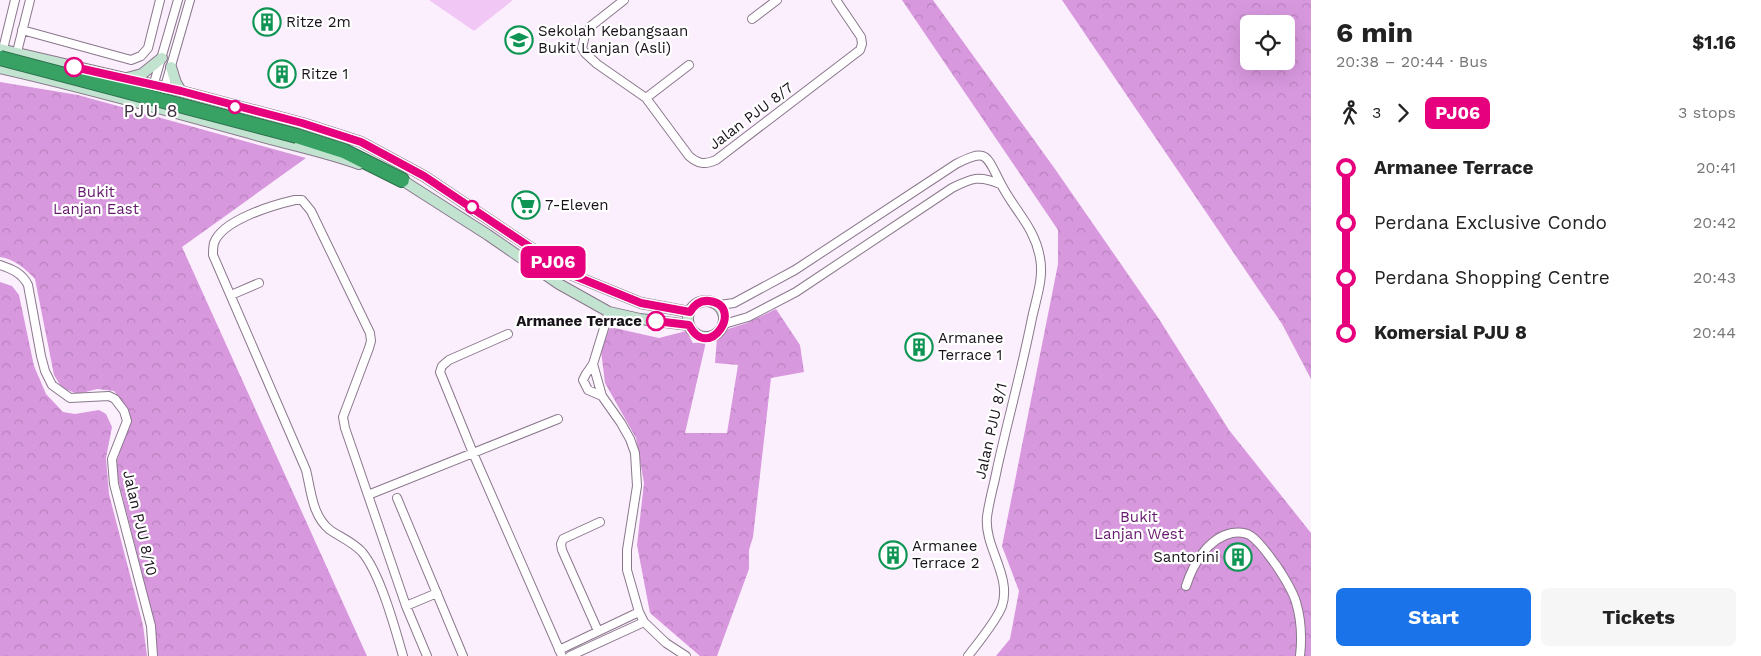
<!DOCTYPE html>
<html lang="en">
<head>
<meta charset="utf-8">
<style>
  :root { --surface:#fff; --page:#f6f6f6; --text:#222; --muted:#767676; --accent:#1a73e8 }
  body { margin:0; font-family:"Work Sans",sans-serif; background:var(--page); color:var(--text); height:100vh; display:flex; flex-direction:column; font-size:19px; white-space:nowrap }
  * { box-sizing:border-box; margin:0 }
  p { font-size:16px; color:var(--muted) }
  .icon { flex:none; width:28px; height:28px; fill:none; stroke:currentColor; stroke-width:2; stroke-linecap:round; stroke-linejoin:round }
  .map { position:relative; flex:1; overflow:hidden }
  .side { display:flex; flex-direction:column; background:var(--surface); width:450px }
  .side>* { flex:none }
  .badge { padding:0 10px; border-radius:8px; font-size:18px; line-height:32px }
  .buttons { position:absolute; left:1240px; top:15px; display:grid; gap:10px }
  .buttons a { display:grid; place-items:center; width:55px; height:55px; border-radius:8px; background:var(--surface); box-shadow:0 5px 20px #0002; font-size:25px }
  .map>.badge { position:absolute; translate:-50% -50%; box-shadow:0 0 0 2px #fff }
  .legs { display:flex; align-items:center; gap:8px; height:55px; padding:0 25px; font-size:16px }
  .legs p { margin-inline-start:auto }
  .summary { display:flex; align-items:center; justify-content:space-between; height:85px; padding:0 25px }
  h1 { font-size:28px; font-weight:700; line-height:38px }
  .cta { display:flex; gap:10px; margin-top:auto; padding:10px 25px }
  .cta a { flex:1; height:58px; border-radius:8px; background:var(--accent); color:#fff; font-size:20px; font-weight:700; line-height:58px; text-align:center }
  .cta a+a { background:var(--page); color:var(--text) }
  ul { padding:0 25px; list-style:none }
  li { display:flex; align-items:center; gap:18px; height:55px; font-size:19px }
  li i { display:grid; place-items:center; width:8px; height:100%; margin:0 6px; background:currentColor }
  li i::after { content:''; width:12px; height:12px; margin:-6px; border:4px solid; border-radius:50%; background:var(--surface) }
  li p { margin-inline-start:auto }
  li:first-child i { background:linear-gradient(#0000 50%,currentColor 0) }
  li:last-child i { background:linear-gradient(currentColor 50%,#0000 0) }
  main { display:flex; flex:1; min-height:0 }
  .map>svg:first-child { display:block }
  .forest { fill:url(#forest-crowns); fill-rule:evenodd }
  .green { fill:#f1c8f5 }
  .lines { fill:none; stroke-linecap:round; stroke-linejoin:round }
  .minor-casing { stroke:#8a778c; stroke-width:10 }
  .secondary-casing { stroke:#8a778c; stroke-width:12 }
  .motorway-casing { stroke:#2d704b; stroke-width:16 }
  .minor { stroke:#fff; stroke-width:8 }
  .secondary { stroke:#c3e3d1; stroke-width:10 }
  .motorway { stroke:#38a265; stroke-width:14 }
  .motorway-bridge-casing { stroke:#2d704b; stroke-width:16; stroke-linecap:butt }
  .motorway-bridge { stroke:#38a265; stroke-width:14 }
  .line-1-casing { stroke:#fff; stroke-width:11 }
  .line-1 { stroke:#e6007e; stroke-width:8 }
  .stop-1-dot { fill:#fff; stroke:#e6007e; stroke-width:2.5 }
  .labels { text-anchor:middle; stroke-width:4.5; stroke-linejoin:round; paint-order:stroke }
  .poi-label { font-size:15px; fill:#19121a; stroke:#fff; text-anchor:start }
  .street-label { font-size:15px; fill:#19121a; stroke:#fff }
  .park-label { font-size:15px; fill:#65186d; stroke:#fff }
  .stop-label { font-size:15px; font-weight:bold; fill:#19121a; stroke:#fff; text-anchor:end }
  .quarter-label { font-size:18px; letter-spacing:1px; fill:#3d2d3f; stroke:#fff }
</style>
</head>
<body>
<main>
<div class="map">
<svg width="1311" height="656" viewBox="0 0 1311 656">
  <defs>
    <pattern id="forest-crowns" width="20" height="18" patternUnits="userSpaceOnUse" patternTransform="scale(1.25)"><rect width="20" height="18" fill="#d898de"/><path d="M2 6a3 3 0 1 1 6 0M12 15a3 3 0 1 1 6 0" fill="none" stroke="#b982be"/></pattern>
  </defs>
  <rect width="100%" height="100%" fill="#fceffd"/>
  <!-- forest -->
  <path class="forest" d="M902,0h31l122,169 104,150 70,111 82,103v123h-315l14,-17 9,-48 -17,-45 56,-282v-34z
    M1062,0h249v379l-29,-55 -17,-25zM1249,24h37v37h-37z
    M0,82l78,13 228,63 -124,89 185,409h-209l-8,-51 -35,-138 14,-44 -5,-19 -10,-13 -17,-2 -19,5 -16,-6 -8,-13 -19,-96c-10,-11 -21,-20 -35,-22z
    M0,282l12,4 7,9 15,71 12,28 17,18 12,2 24,-4 7,4 6,13 -6,31 3,36 34,131 4,31h-147z
    M776,309l24,36 4,27 -33,6 -18,159 -4,13v19l-32,87h-17l-50,-43 -13,-68 7,-62 -8,-45 -31,-55 -4,-32 9,-24 49,11 27,-7 7,12 13,-1 -21,91h42l11,-68 -23,-2 2,-25 11,-9 19,-6z"/>
  <!-- green -->
  <path class="green" d="M429,0h84l-39,31z"/>
  <g class="lines">
    <!-- minor casing -->
    <g class="minor-casing">
      <path id="minor" d="M624,0l-33,26 -6,9 -3,13 3,5 12,11 49,34 43,58c9,8 16,9 27,4l144,-110 2,-6 -1,-7 -25,-37
        M752,19l25,-19
        M22,30l109,30 10,-4 7,-8 12,-48
        M3,49l12,-49
        M17,52l13,-52
        M152,90l26,-90
        M646,98l43,-33
        M160,104l30,-104
        M0,265c12,4 22,8 28,20l13,71 4,15 7,14 18,13 39,-2 6,3 9,12 3,10 -15,38 2,25 37,142 2,30
        M231,295l28,-12
        M719,305l15,-2 61,-33 161,-106c31,-16 30,-9 44,18 13,27 35,45 40,76 4,20 -4,41 -8,60 -10,51 -24,101 -35,151 -3,16 -8,32 -10,48 -3,30 25,59 15,89 -5,14 -24,37 -34,50
        M724,324l24,-7 48,-25 156,-104c20,-10 27,-13 48,-4
        M508,334l-59,26 -7,6 -2,6 33,81 89,203
        M593,364l9,32 19,27 9,16 5,14 2,33 -10,64v20l12,42 5,10 22,21 20,13
        M602,396l-14,-6 -5,-10 3,-6 7,-10 16,-52
        M368,495l190,-76
        M397,498l66,158
        M1186,586c7,-22 22,-48 46,-53 7,-1 13,-1 19,3 10,7 18,20 25,29 8,12 16,24 20,37 5,17 6,37 4,54
        M406,606l31,-13
        M598,631l-36,-81 -1,-6 2,-5 37,-17
        M559,650l80,-38
        M403,656c-8,-28 -23,-83 -41,-104 -9,-10 -22,-15 -32,-22 -18,-14 -19,-40 -24,-60l-93,-215c0,-4 0,-8 1,-12 8,-23 59,-38 81,-43h7l9,11 59,122 1,8 -2,7 -26,69 2,11 61,178 21,50
        M570,656l74,-34"/>
    </g>
    <!-- secondary casing -->
    <g class="secondary-casing">
      <path id="secondary" d="M0,49l181,42 121,32 59,19 63,34 146,98 71,29 48,9
        M171,67l5,16 5,8
        M0,68c84,19 167,42 249,65 37,11 74,18 110,31
        M127,78l15,-4 20,-16
        M396,178l6,2 86,55 71,49 50,28 31,7 49,6
        M688 319a18 18 0 1 1 36 0a18 18 0 1 1-36 0Z"/>
    </g>
    <!-- motorway casing -->
    <g class="motorway-casing">
      <path id="motorway" d="M297,136l47,15 58,29"/>
    </g>
    <!-- minor -->
    <use href="#minor" class="minor"/>
    <!-- secondary -->
    <use href="#secondary" class="secondary"/>
    <!-- motorway -->
    <use href="#motorway" class="motorway"/>
    <!-- motorway-bridge casing -->
    <g class="motorway-bridge-casing">
      <path id="motorway-bridge" d="M0,58l297,78"/>
    </g>
    <!-- motorway-bridge -->
    <use href="#motorway-bridge" class="motorway-bridge"/>
  </g>
  <g class="lines">
    <!-- line-1 casing -->
    <g class="line-1-casing">
      <path id="line-1" d="M74,67l107,24 121,32 59,19 63,34 146,98 71,29 49,9c4,-7 10,-12 19,-11 37,4 0,63 -20,24l-33,-4"/>
    </g>
    <!-- line-1 -->
    <use href="#line-1" class="line-1"/>
  </g>
  <!-- icons -->
  <defs>
    <g id="building-ring" transform="scale(1.4375)"><circle r="9.5" fill="#fff" stroke="#0e9453" stroke-width="1.5"/><path d="M-4-6H4V6H1V3H-1V6H-4ZM-2.5-4.3h1.7v1.8h-1.7ZM.8-4.3h1.7v1.8H.8ZM-2.5-1h1.7V.8h-1.7ZM.8-1h1.7V.8H.8Z" fill="#0e9453"/></g>
    <g id="school-ring" transform="scale(1.4375)"><circle r="9.5" fill="#fff" stroke="#0e9453" stroke-width="1.5"/><path d="M0-5L7-2L0 1L-7-2ZM-4 1L0 2.5L4 1V4Q0 6-4 4Z" fill="#0e9453"/></g>
    <g id="supermarket-ring" transform="scale(1.4375)"><circle r="9.5" fill="#fff" stroke="#0e9453" stroke-width="1.5"/><path d="M-6-5.5h2.5l.6 2H6L4.5 2H-2.5L-4.4-4H-6ZM-1.5 3.2a1.3 1.3 0 1 0 .1 0ZM3 3.2a1.3 1.3 0 1 0 .1 0Z" fill="#0e9453"/></g>
  </defs>
  <g fill-rule="evenodd">
    <use href="#building-ring" x="267" y="22"/>
    <use href="#school-ring" x="519" y="40"/>
    <use href="#building-ring" x="282" y="74"/>
    <use href="#supermarket-ring" x="526" y="205"/>
    <use href="#building-ring" x="919" y="347"/>
    <use href="#building-ring" x="893" y="555"/>
    <use href="#building-ring" x="1238" y="557"/>
  </g>
  <!-- markers -->
  <g class="stop-1-dot">
    <circle cx="74" cy="67" r="9"/>
    <circle cx="235" cy="107" r="6"/>
    <circle cx="472" cy="207" r="6"/>
    <circle cx="656" cy="321" r="9"/>
  </g>
  <g class="labels">
    <!-- poi labels -->
    <g class="poi-label">
      <text x="286" y="27">Ritze 2m</text>
      <text x="538" y="36">Sekolah Kebangsaan<tspan x="538" dy="17">Bukit Lanjan (Asli)</tspan></text>
      <text x="301" y="79">Ritze 1</text>
      <text x="545" y="210">7-Eleven</text>
      <text x="938" y="343">Armanee<tspan x="938" dy="17">Terrace 1</tspan></text>
      <text x="912" y="551">Armanee<tspan x="912" dy="17">Terrace 2</tspan></text>
      <text x="1219" y="562" text-anchor="end">Santorini</text>
    </g>
    <!-- street labels -->
    <g class="street-label">
      <text transform="translate(751 116) rotate(-37)" y="5">Jalan PJU 8/7</text>
      <text transform="translate(991 431) rotate(-77)" y="5">Jalan PJU 8/1</text>
      <text transform="translate(140 523) rotate(77)" y="5">Jalan PJU 8/10</text>
    </g>
    <!-- park labels -->
    <g class="park-label">
      <text x="96" y="197">Bukit<tspan x="96" dy="17">Lanjan East</tspan></text>
      <text x="1139" y="522">Bukit<tspan x="1139" dy="17">Lanjan West</tspan></text>
    </g>
    <!-- stop labels -->
    <g class="stop-label">
      <text x="642" y="326">Armanee Terrace</text>
    </g>
    <!-- quarter labels -->
    <g class="quarter-label">
      <text x="151" y="117">PJU 8</text>
    </g>
  </g>
</svg>
<div class="buttons">
<a><svg class="icon" aria-label="locate" viewBox="0 0 24 24"><circle cx="12" cy="12" r="6"/><path d="M12 2v4M12 18v4M2 12h4M18 12h4"/></svg></a>
</div>
<b class="badge" style="left:553px;top:262px;background:#e6007e;color:#fff">PJ06</b>
</div>
<section class="side">
<div class="summary"><div><h1>6 min</h1><p>20:38 – 20:44 · Bus</p></div><b>$1.16</b></div>
<div class="legs"><svg class="icon" aria-label="walk" viewBox="0 0 24 24"><circle cx="13" cy="4" r="2"/><path d="M13 8l-2 6 4 7M11 14l-3 7M7 12l3-4h3l4 4"/></svg>3<svg class="icon" aria-label="forward" viewBox="0 0 24 24"><path d="M9 5l7 7-7 7"/></svg><b class="badge" style="background:#e6007e;color:#fff">PJ06</b><p>3 stops</p></div>
<ul>
<li><i style="color:#e6007e"></i><b>Armanee Terrace</b><p>20:41</p></li>
<li><i style="color:#e6007e"></i><span>Perdana Exclusive Condo</span><p>20:42</p></li>
<li><i style="color:#e6007e"></i><span>Perdana Shopping Centre</span><p>20:43</p></li>
<li><i style="color:#e6007e"></i><b>Komersial PJU 8</b><p>20:44</p></li>
</ul>
<div class="cta"><a>Start</a><a>Tickets</a></div>
</section>
</main>
</body>
</html>
